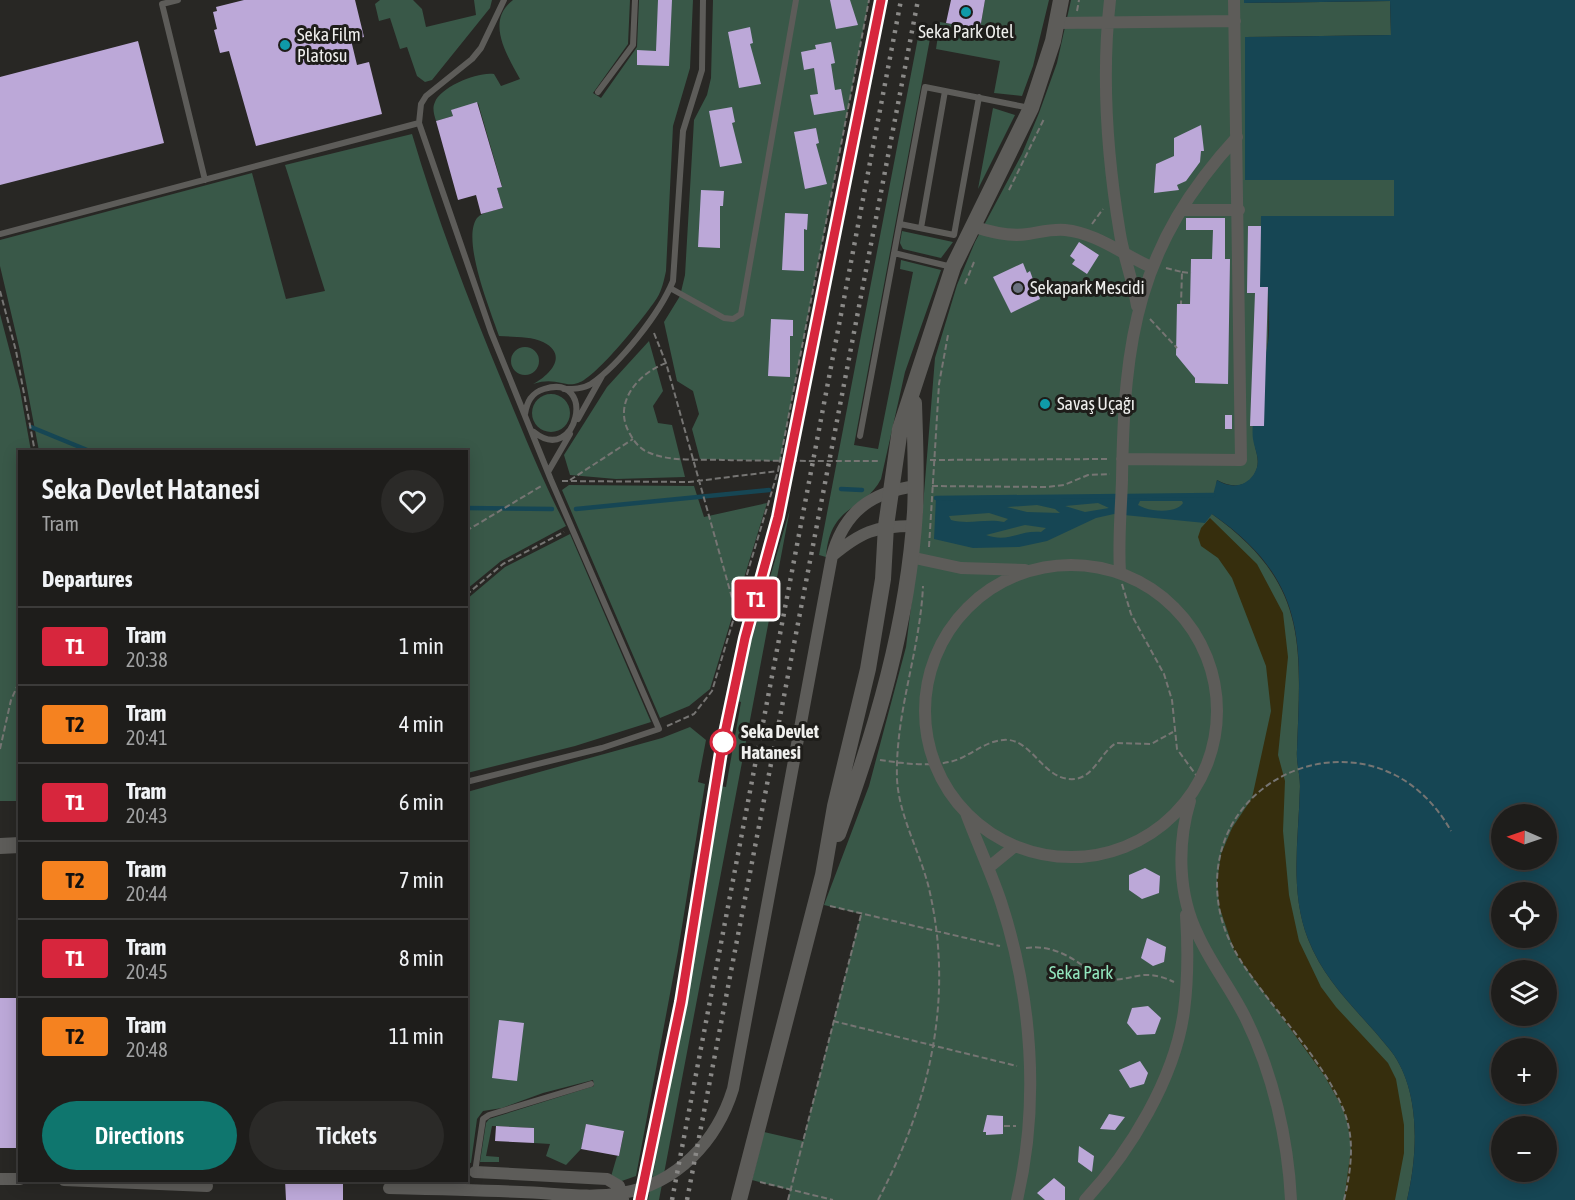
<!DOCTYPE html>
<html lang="en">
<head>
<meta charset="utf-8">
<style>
  :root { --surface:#1e1d1b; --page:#2b2a28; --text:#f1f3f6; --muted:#a1a2a3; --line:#3c3b3a; --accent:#0f766e }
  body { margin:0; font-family:"Asap Condensed",sans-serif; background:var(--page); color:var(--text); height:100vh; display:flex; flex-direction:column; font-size:22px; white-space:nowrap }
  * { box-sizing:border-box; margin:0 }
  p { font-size:20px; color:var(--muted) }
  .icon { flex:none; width:33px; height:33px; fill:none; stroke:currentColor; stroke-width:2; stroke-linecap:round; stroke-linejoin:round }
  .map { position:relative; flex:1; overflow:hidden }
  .sheet { position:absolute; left:18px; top:450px; width:450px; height:732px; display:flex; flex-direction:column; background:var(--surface); border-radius:0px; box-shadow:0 3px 15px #0003,0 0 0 2px var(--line) }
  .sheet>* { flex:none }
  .badge { padding:0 12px; border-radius:4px; font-size:21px; line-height:39px }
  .needle { width:39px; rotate:272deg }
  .controls { position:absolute; left:1491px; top:804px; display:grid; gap:12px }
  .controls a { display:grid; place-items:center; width:66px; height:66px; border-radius:50%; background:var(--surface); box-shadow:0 3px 15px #0003,0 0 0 2px var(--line); font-size:30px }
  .map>.badge { position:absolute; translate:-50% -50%; box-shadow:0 0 0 3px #fff }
  h2 { padding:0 24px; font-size:22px; line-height:54px }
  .round { display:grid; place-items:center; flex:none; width:63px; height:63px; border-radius:32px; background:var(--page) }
  .summary { display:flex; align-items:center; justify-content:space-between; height:102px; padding:0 24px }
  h1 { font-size:28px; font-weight:600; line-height:45px }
  .primary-button { display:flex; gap:12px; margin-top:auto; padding:12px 24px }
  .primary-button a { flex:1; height:69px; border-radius:36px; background:var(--accent); color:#fff; font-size:24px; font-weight:600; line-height:69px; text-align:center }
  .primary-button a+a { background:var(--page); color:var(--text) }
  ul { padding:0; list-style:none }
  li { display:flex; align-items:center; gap:18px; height:78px; padding:0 24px; border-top:2px solid var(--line) }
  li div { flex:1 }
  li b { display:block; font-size:22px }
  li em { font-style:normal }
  li .badge { min-width:66px; font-weight:700; text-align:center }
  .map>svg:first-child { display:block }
  .green { fill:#395848 }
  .sand { fill:#362e0d }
  .water { fill:#164654; fill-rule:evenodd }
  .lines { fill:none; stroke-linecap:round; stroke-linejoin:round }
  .stream { stroke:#164654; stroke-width:4.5 }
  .building { fill:#bca8d8 }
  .path { stroke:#767573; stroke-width:2; stroke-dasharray:6 3; stroke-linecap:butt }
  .lane { stroke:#5d5c59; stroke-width:6 }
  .street { stroke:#5d5c59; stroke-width:12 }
  .secondary { stroke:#5d5c59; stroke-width:16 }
  .tram { stroke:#8a8987; stroke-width:1.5 }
  .rail { stroke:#8a8987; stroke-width:4.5; stroke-dasharray:3 6; stroke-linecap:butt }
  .line-casing { stroke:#fff; stroke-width:14 }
  .line { stroke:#d7263d; stroke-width:9 }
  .culture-dot { fill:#0f9aa8; stroke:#1e1d1a; stroke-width:2 }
  .worship-dot { fill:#6b7280; stroke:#1e1d1a; stroke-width:2 }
  .stop-dot { fill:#fff; stroke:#d7263d; stroke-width:3 }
  .labels { text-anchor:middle; stroke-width:6; stroke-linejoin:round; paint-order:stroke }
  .poi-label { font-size:18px; fill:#efefed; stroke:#1e1d1a; text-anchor:start }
  .stop-label { font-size:18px; font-weight:bold; fill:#efefed; stroke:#1e1d1a; text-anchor:start }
  .park-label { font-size:18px; fill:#92e6bd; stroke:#1e1d1a }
</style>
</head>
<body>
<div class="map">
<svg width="1575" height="1200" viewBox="0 0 1575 1200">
  <rect width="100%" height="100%" fill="#282724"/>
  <!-- green -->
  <path class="green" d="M380,0h33l9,9 4,18 50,-12 -2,-15h18l-2,8 -58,72 -7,2 -8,-6 -10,-29 -7,2 -10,-31 -11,3 -4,-17z
    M513,0h117l-2,44 -35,49 8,5 36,-51 2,-47h54l-3,68 -17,58 -7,145c-2,9 -4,19 -9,27 -11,17 -61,80 -79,85 -14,5 -22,-7 -45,1 17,-9 36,-29 10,-42 -12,-6 -31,-5 -44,-6 -8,-24 -38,-96 -22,-118 6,-7 18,-7 26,-10l-6,-20 5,-2 -24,-83 -26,7 1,6 -17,5c-2,-7 -4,-13 -1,-19 5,-15 44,-31 59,-28l7,12 19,-7c-13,-24 -35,-58 -7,-79z
    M713,0h156l-89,461 -80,-2 -8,-30 7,-15 -6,-23 -16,-10 -13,-59 16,-26 5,-21 9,-155 13,-25 4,-17z
    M985,0h64l-16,66 -11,30 -28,-3 6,-32 -64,-12 4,-27 40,7z
    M1071,0h173v3l146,-2 1,34 -146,2v143l149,-1 1,37 -134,71h7c0,21 1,44 -1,65 -3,28 -12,55 -13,83 -1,14 9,25 0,40 -9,14 -24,12 -37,5l-5,34c96,69 89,129 85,236 -1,12 3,24 3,36 -1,51 -11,103 8,153 18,46 53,74 83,112 30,39 27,103 16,149h-619l2,-10 -38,-10 12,-48 39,9 58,-227 -37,-9 45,-119 37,-139 16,-129 13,-160 22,-73 18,-43 47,-88 17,-41 18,-50z
    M920,27l12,1 -78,417 24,4 35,-177 -13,-3 1,-9 40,10 -36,102 -24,107c-17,33 -51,24 -55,78l-7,-2z
    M993,108l22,7 -37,74z
    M412,134c25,85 57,168 91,250 20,48 39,96 63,142l-65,35 -34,28 -1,-137 -427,-1 -19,-100 -20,-85v-26l252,-67 34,126 39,-8 -40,-126z
    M902,231l51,11 -12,16 -38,-9 -3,-6z
    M0,314l20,76 11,61 -11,1 -1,349h-19z
    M649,341l14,50 -10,15 5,17 14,2 13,52 -69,2 -46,-4 -6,-20 43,-68z
    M511 361a14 14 0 1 1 28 0a14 14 0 1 1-28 0Z
    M532 413a19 19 0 1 1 38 0a19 19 0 1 1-38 0Z
    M569,485l125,1 10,31 63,-14 -57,186 -21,17 -29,12 -98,-228z
    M790,509l-131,691h-11l38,-198 33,-216 7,1 15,-85 -7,-2z
    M570,534l81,188 -76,24 -108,27v-174l38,-32z
    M690,727l16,13 -8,42 7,2 -27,167 -42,225 -20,7 -6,-3 7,-24h2l5,-24 -38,-7 -5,24 -15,16 -20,-9 4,-12 -16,-1v-15l-42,-2 -6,30 13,1v5h-19l6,-39 3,-4 105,-33 -1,-6 -50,13 -41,15 -19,3 -6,8 -6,44 -4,-1v-370l195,-54z"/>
  <!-- sand -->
  <path class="sand" d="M1210,518l47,46 26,49 5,44 -10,98 7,26 -2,50 6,64 10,46 22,46 15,20 52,56 8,16 8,46v28l-9,47h-51l7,-51 -3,-24 -6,-18 -18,-32 -89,-122 -16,-47 -2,-25 4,-27 11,-26 20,-30 19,-87 -5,-45 -34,-88 -14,-20 -17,-12 -3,-9 3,-9z"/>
  <!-- water -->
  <path class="water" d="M1244,0h331v1200h-168c11,-46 14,-109 -16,-149 -30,-38 -65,-66 -83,-112 -19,-49 -9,-102 -8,-153 0,-12 -4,-24 -3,-36 4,-105 12,-169 -85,-236l-7,9 -91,-9 -18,4 -49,23 -28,6 -46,1 -39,-9 2,-41 277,-3 4,-15c12,8 28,8 37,-6 8,-13 1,-22 -1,-35 -3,-19 10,-73 14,-91 4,-18 1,-42 1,-61h-8l1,-71h133v-36h-149v-143l146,-2 -1,-34 -146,2zM1140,501h42l1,2c-7,11 -34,9 -45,2zM1098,503l11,5 -24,4 -20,-6zM1037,505l18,4 5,4 -33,-1 -20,-5zM989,513l19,6 -4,3c-18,-4 -34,3 -53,-2l-2,-4zM1025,525l21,3 -5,4c-22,-2 -32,11 -55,3zM1502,814h44v46h-44zM1502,892h44v46h-44zM1502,970h44v46h-44zM1502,1048h44v46h-44zM1502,1126h44v46h-44z"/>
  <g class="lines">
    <!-- stream -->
    <path class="stream" d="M31,427l61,25
      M841,489l21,1
      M1128,496l85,-1
      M936,498l184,-2
      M466,508l86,1
      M576,509l193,-19"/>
  </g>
  <!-- building -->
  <path class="building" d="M244,0h111l9,37 -13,3 6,25 12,-3 13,52 -126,32 -27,-95 -9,2 -6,-23 3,-1 -4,-17 4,-1 -1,-4z
    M658,0h14l-3,66 -32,-1v-15l19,1z
    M830,0h20l8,25 -22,4z
    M951,0h34l-5,29 -34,-6z
    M750,27l3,16 -3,1 11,40 -22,4 -11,-56z
    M138,41l26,102 -164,42v-108z
    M831,42l4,21 -4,1 4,26 6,-1 4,21 -31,5 -4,-20 8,-1 -4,-26 -10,2 -3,-18 15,-3 -1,-4z
    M477,102l25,85 -5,1 6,20 -22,6 -5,-19 -18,5 -22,-79 17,-5 -2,-6z
    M732,107l3,15 -3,1 10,40 -22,4 -11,-56z
    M1201,125l3,26h-3l-1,11 -14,19 -9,4 2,5 -25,3 2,-29 18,-8v-18z
    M816,128l3,15 -3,1 11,40 -22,5 -11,-57z
    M701,190l23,1 -1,15h-3v42l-22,-1z
    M785,213l23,1 -1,16 -3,-1v42l-22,-1z
    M1186,218h39v41h5l-2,125 -33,-1v-5l-19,-23 1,-51h13l1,-45h21l1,-29h-27z
    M1248,226h13l-1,61h8l-4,139h-14l5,-133h-8z
    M1079,242l20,13 -12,19 -15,-10 3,-4 -5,-4z
    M1023,263l4,10 3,-2 10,28 -29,14 -18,-36z
    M771,319l22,1v16h-3v41l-22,-1z
    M1225,415h7v14h-7z
    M1145,868l15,8 -1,17 -17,6 -13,-9v-15z
    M1147,938l19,9 -2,15 -11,4 -12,-8z
    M0,998h20v150h-20z
    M1148,1006l13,12 -6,16 -18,1 -10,-12 5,-15z
    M499,1020l25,3 -7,58 -25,-3z
    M1140,1061l8,12 -4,11 -14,4 -11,-18z
    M1109,1114l16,3 -10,13 -15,-1z
    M987,1115l16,1v18l-17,1v-3h-3z
    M586,1124l38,7 -5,25 -38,-7z
    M496,1126l38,2v15l-39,-2z
    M1079,1146l15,10 -2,16 -14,-10z
    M1054,1178l11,9v13h-20l-8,-7z
    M285,1180h58v20h-57z"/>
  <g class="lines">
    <!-- path -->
    <path class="path" d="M1077,11l2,-11
      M1009,190l35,-71
      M1092,224l11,-15
      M1166,268l16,4 -1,32
      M1182,272l9,1
      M965,284l9,-22
      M0,291l16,60 19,101
      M1150,319l27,29
      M654,333l12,30 70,249
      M666,363c-29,11 -54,41 -36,71 5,9 11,16 20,19 21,9 50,6 73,7 52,1 104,1 156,1
      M930,460l180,-1
      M570,480l63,-41
      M562,481l127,1 89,-11
      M932,486l115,1 17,-2 24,-10 22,-1
      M466,531l77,-46
      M929,547l10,-163 9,-49
      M1122,584l9,30 33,60 8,26 5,49 22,30
      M466,595l37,-31 61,-32
      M667,726l27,-12 18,-23 66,-220 91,-471
      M0,749l11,-49 9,-20
      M880,760c21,3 48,7 69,2 21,-4 37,-24 60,-22 25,3 36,42 66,39 20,-3 25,-26 41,-36l35,1 22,-12
      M830,906l170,40
      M1026,948c21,-3 39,5 56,17 6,5 12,11 19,13 30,7 38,-13 73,4
      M833,1021l184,45
      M1004,1126h12
      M760,1182l73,18
      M788,1200l73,-285
      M878,1200c51,-96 76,-199 52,-307 -8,-38 -31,-75 -33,-114 -2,-67 23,-127 26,-193
      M1344,1200c6,-25 10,-52 4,-76 -10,-44 -64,-103 -91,-140 -18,-24 -33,-47 -38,-77 -23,-138 160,-205 232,-76"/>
    <!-- lane -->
    <path class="lane" d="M178,0l-16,4 43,176
      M598,92l35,-47 2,-45
      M900,224l54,11 25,-138
      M921,228l24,-137
      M0,234l419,-111
      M894,253l58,14
      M670,288l54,30 9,1 8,-5 55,-314
      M564,389c9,0 19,0 27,-5 29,-20 69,-71 82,-103l10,-150 19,-61 1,-70
      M525,414c2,-12 6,-21 19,-25 54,-17 33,78 -10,43
      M578,419l24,-43
      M860,436l65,-349 105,21
      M548,472l22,-38
      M466,782l136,-34 57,-19 -108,-249 -60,-148 -72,-209 2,-19 5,-8 46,-37 9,-11 23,-48
      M475,1172l8,-53 6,-4 102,-31"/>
    <!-- street -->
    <path class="street" d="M1110,0c-9,79 -3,156 10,234 4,24 13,47 17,72
      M1057,23l178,-2
      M1182,210h57
      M972,226c18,6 37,11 56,8 13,-2 23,-5 37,-4 31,3 57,24 86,37
      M1122,459l119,1 -7,-460
      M832,556c29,-24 43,-30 81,-30
      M910,557l51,11 64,2
      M925 711a146 146 0 1 1 292 0a146 146 0 1 1-292 0Z
      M1120,572c-2,-31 1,-61 2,-92 2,-142 15,-234 115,-343
      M1190,801c-13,43 -12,94 8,134 13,29 34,55 48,84 27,55 42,120 45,181
      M966,813c11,30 25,59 35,89 31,95 39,201 16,298
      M988,868l27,-22
      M475,1172l132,7 12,7 4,13
      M0,1179h20
      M64,1180l143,6
      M389,1188c44,1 88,2 132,4 33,1 69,7 101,1 55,-9 95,-52 111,-104l99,-533c12,-44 39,-64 84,-70
      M1085,1200c45,-48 90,-122 99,-189 4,-31 4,-65 2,-96"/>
    <!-- secondary -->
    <path class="secondary" d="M838,834c38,-103 70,-211 77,-322 2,-36 0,-73 -1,-109
      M0,846l20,-1
      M739,1200l84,-325 12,-69 33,-137 15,-90 3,-53 14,-97 53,-162 78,-159 22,-67 8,-41"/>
    <!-- tram -->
    <path class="tram" d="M640,1200l41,-198 40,-250 24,-114 33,-121 103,-517"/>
    <!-- rail -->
    <path class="rail" d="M672,1200l229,-1200
      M687,1200l231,-1200"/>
  </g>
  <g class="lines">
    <!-- line casing -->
    <g class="line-casing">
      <path id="line" d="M640,1200l41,-198 40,-250 24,-114 33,-121 103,-517"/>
    </g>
    <!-- line -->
    <use href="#line" class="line"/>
  </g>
  <!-- markers -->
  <g class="culture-dot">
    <circle cx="966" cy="12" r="6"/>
    <circle cx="285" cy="45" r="6"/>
    <circle cx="1045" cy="404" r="6"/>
  </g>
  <circle class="worship-dot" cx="1018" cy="288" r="6"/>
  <circle class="stop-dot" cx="723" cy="742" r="12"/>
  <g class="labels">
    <!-- poi labels -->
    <g class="poi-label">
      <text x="966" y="38" text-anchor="middle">Seka Park Otel</text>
      <text x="297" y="41">Seka Film<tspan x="297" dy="21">Platosu</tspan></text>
      <text x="1030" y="294">Sekapark Mescidi</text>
      <text x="1057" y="410">Savaş Uçağı</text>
    </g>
    <!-- stop labels -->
    <g class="stop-label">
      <text x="741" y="738">Seka Devlet<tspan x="741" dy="21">Hatanesi</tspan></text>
    </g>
    <!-- park labels -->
    <g class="park-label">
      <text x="1081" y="979">Seka Park</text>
    </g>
  </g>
</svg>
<div class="controls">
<a><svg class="needle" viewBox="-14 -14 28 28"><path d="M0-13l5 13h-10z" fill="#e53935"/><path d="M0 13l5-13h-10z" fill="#a1a2a3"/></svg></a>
<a><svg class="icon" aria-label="locate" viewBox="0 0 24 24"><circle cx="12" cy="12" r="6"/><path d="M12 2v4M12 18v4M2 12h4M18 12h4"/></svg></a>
<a><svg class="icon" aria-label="layers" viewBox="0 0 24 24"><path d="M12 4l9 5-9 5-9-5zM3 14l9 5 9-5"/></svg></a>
<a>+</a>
<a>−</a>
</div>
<b class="badge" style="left:756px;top:599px;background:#d7263d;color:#fff">T1</b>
<section class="sheet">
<div class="summary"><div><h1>Seka Devlet Hatanesi</h1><p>Tram</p></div><a class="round"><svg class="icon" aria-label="heart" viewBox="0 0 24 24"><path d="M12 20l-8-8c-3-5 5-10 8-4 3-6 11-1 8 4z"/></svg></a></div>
<h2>Departures</h2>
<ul>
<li><span class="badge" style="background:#d7263d;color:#fff">T1</span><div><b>Tram</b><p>20:38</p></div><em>1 min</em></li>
<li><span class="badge" style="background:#f58220;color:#111">T2</span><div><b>Tram</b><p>20:41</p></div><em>4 min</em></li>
<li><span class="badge" style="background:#d7263d;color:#fff">T1</span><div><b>Tram</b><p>20:43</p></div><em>6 min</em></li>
<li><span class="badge" style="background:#f58220;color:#111">T2</span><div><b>Tram</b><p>20:44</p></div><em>7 min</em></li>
<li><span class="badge" style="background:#d7263d;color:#fff">T1</span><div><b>Tram</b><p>20:45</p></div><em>8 min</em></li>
<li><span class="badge" style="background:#f58220;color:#111">T2</span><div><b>Tram</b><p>20:48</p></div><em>11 min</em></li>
</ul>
<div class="primary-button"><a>Directions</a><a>Tickets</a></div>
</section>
</div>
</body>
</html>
